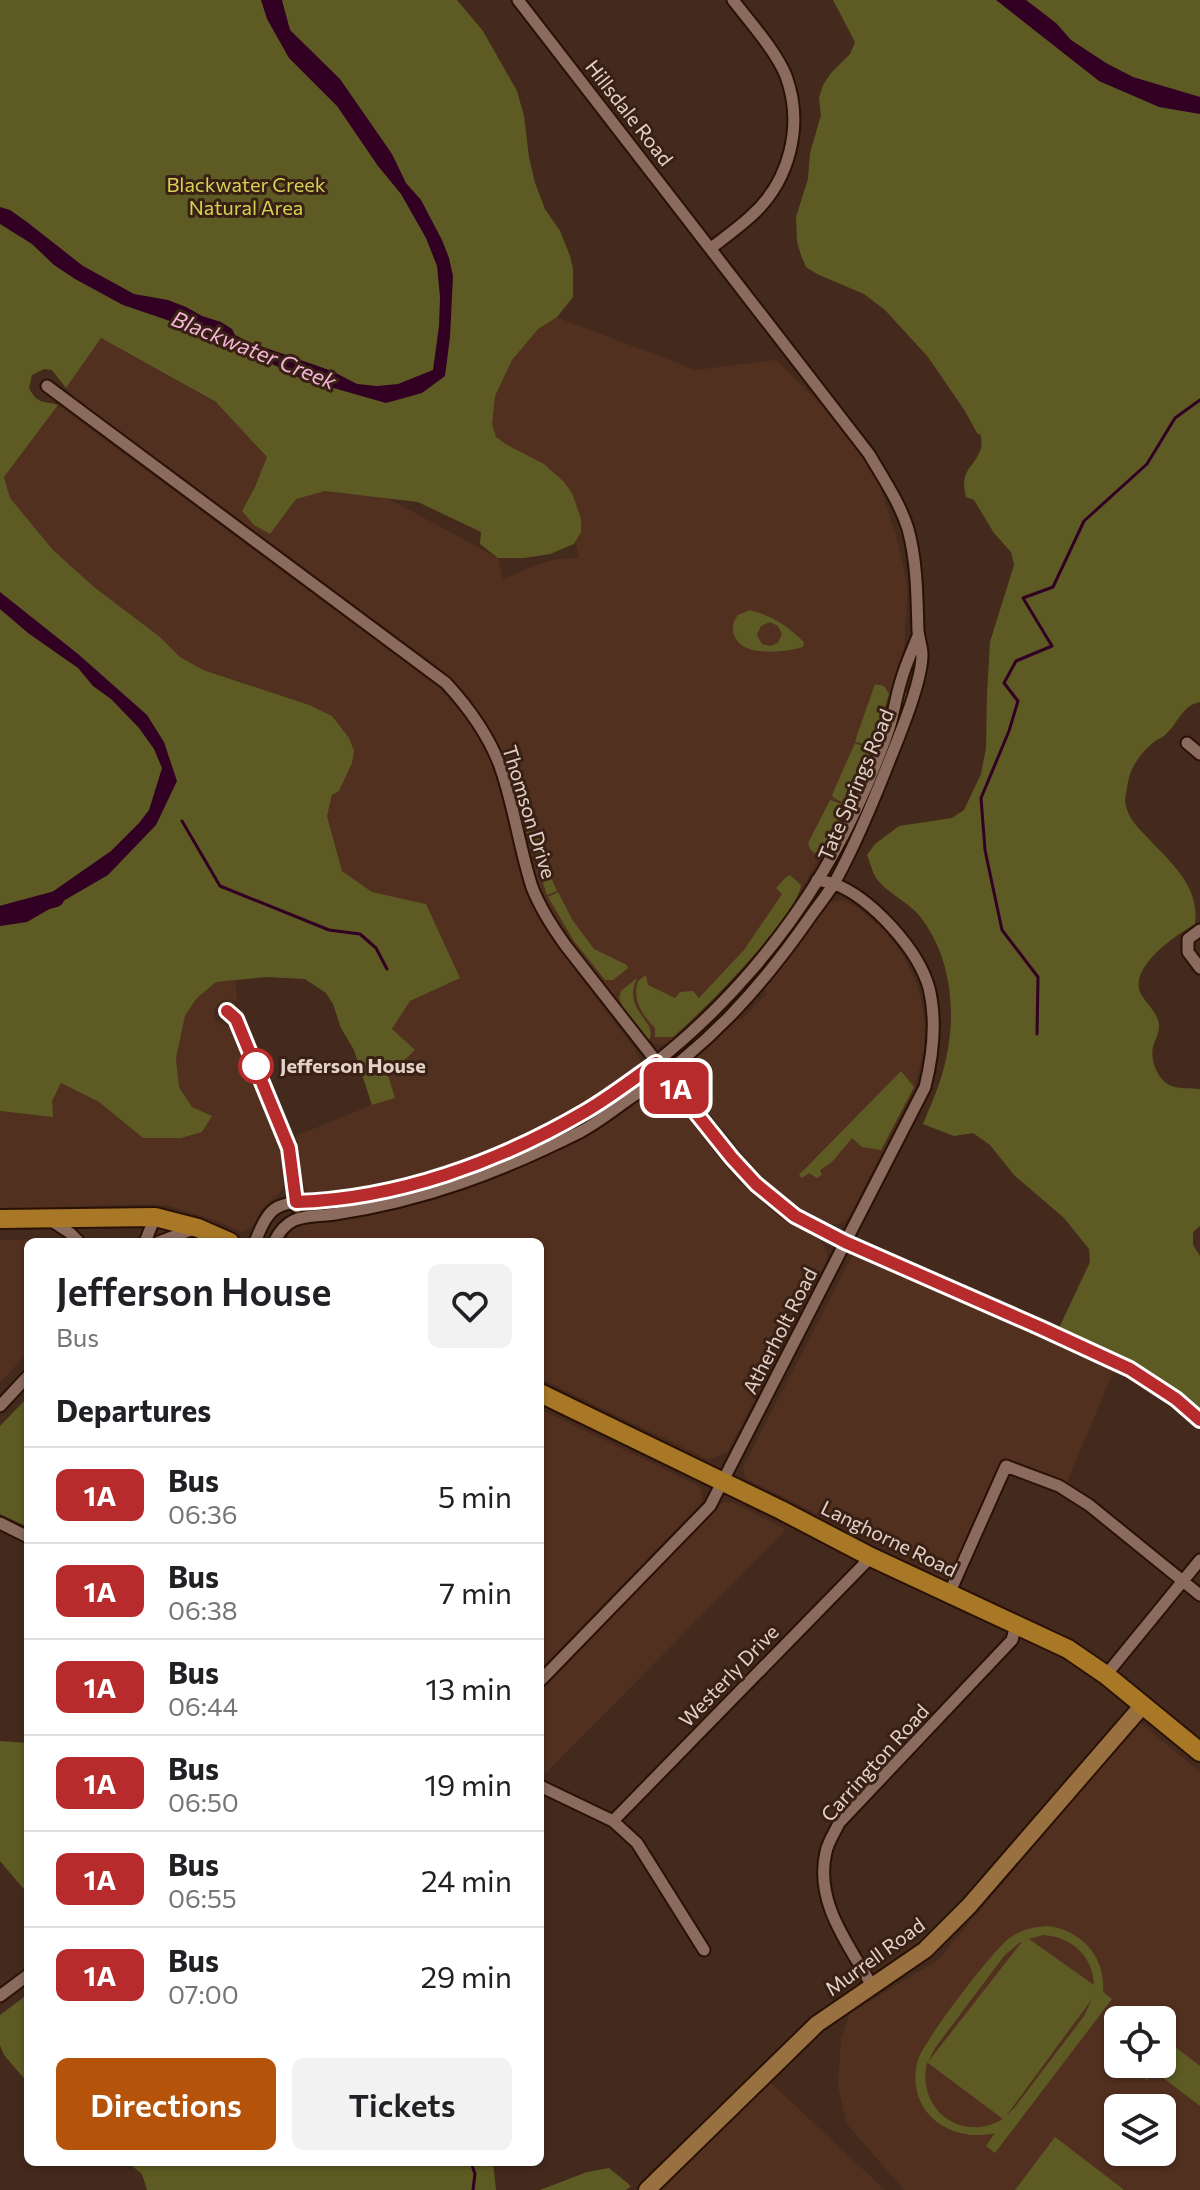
<!DOCTYPE html>
<html lang="en">
<head>
<meta charset="utf-8">
<style>
  :root { --surface:#fff; --page:#f2f2f2; --text:#202124; --muted:#757577; --line:#e0e0e0; --accent:#b45309 }
  body { margin:0; font-family:Commissioner,sans-serif; background:var(--page); color:var(--text); height:100vh; display:flex; flex-direction:column; font-size:30px; white-space:nowrap }
  * { box-sizing:border-box; margin:0 }
  p { font-size:26px; color:var(--muted) }
  .icon { flex:none; width:44px; height:44px; fill:none; stroke:currentColor; stroke-width:2; stroke-linecap:round; stroke-linejoin:round }
  .map { position:relative; flex:1; overflow:hidden }
  .drawer { position:absolute; left:24px; top:1238px; width:520px; height:928px; display:flex; flex-direction:column; background:var(--surface); border-radius:12px; box-shadow:0 2px 6px #0004 }
  .drawer>* { flex:none }
  .badge { padding:0 16px; border-radius:12px; font-size:28px; line-height:52px }
  .controls { position:absolute; left:1104px; top:2006px; display:grid; gap:16px }
  .controls a { display:grid; place-items:center; width:72px; height:72px; border-radius:12px; background:var(--surface); box-shadow:0 2px 6px #0004; font-size:40px }
  .map>.badge { position:absolute; translate:-50% -50%; box-shadow:0 0 0 4px #fff }
  h2 { padding:0 32px; font-size:30px; line-height:72px }
  .round { display:grid; place-items:center; flex:none; width:84px; height:84px; border-radius:12px; background:var(--page) }
  .headline { display:flex; align-items:center; justify-content:space-between; height:136px; padding:0 32px }
  h1 { font-size:38px; font-weight:600; line-height:60px }
  .button { display:flex; gap:16px; margin-top:auto; padding:16px 32px }
  .button a { flex:1; height:92px; border-radius:12px; background:var(--accent); color:#fff; font-size:32px; font-weight:600; line-height:92px; text-align:center }
  .button a+a { background:var(--page); color:var(--text) }
  ul { padding:0; list-style:none }
  li { display:flex; align-items:center; gap:24px; height:96px; padding:0 32px; border-top:2px solid var(--line) }
  li div { flex:1 }
  li b { display:block; font-size:30px }
  li em { font-style:normal }
  li .badge { min-width:88px; font-weight:700; text-align:center }
  .map>svg:first-child { display:block }
  .built { fill:#513020; fill-rule:evenodd }
  .green { fill:#5d5b23; fill-rule:evenodd }
  .water { fill:#320023 }
  .lines { fill:none; stroke-linecap:round; stroke-linejoin:round }
  .stream { stroke:#320023; stroke-width:3 }
  .river { stroke:#320023; stroke-width:16 }
  .street-casing { stroke:#2a1106; stroke-width:15 }
  .secondary-casing { stroke:#2a1106; stroke-width:20 }
  .primary-casing { stroke:#2a1106; stroke-width:22 }
  .street { stroke:#8a6b5d; stroke-width:11 }
  .secondary { stroke:#997141; stroke-width:16 }
  .primary { stroke:#a87826; stroke-width:18 }
  .line-casing { stroke:#fff; stroke-width:18 }
  .line { stroke:#b72b2c; stroke-width:12 }
  .stop-dot { fill:#fff; stroke:#b72b2c; stroke-width:4 }
  .labels { text-anchor:middle; stroke-width:6; stroke-linejoin:round; paint-order:stroke }
  .street-label { font-size:20px; fill:#e3d1c9; stroke:#392014 }
  .park-label { font-size:20px; fill:#d6d152; stroke:#392014 }
  .stop-label { font-size:20px; font-weight:bold; fill:#e3d1c9; stroke:#392014; text-anchor:start }
  .water-label { font-size:22px; font-style:italic; fill:#f3b3d8; stroke:#392014 }
</style>
</head>
<body>
<div class="map">
<svg width="1200" height="2190" viewBox="0 0 1200 2190">
  <rect width="100%" height="100%" fill="#442a1d"/>
  <!-- built -->
  <path class="built" d="M537,310l159,60 80,-10 47,46 53,68 20,61 12,53 -4,62 -32,99 -16,37 -15,32 -39,70 -42,56 -44,51 -47,48 -8,2 -7,-2 -11,-9 -57,-73 -14,5 63,83 5,11 -6,11 -83,53 -54,24 -90,31 -46,12 -48,4 -7,-5 -4,-10 -6,-44 76,-31 23,-7 -8,-24 10,-7 -5,-37 18,-29 49,-24 -33,-73 -54,-12 -30,-21 -15,-55 6,-22 6,-4 13,-27 -43,-58 -106,-35 -23,-13 -20,-20 -66,-50 -41,-37 -43,-52 -6,-21 54,-72 379,281 24,26 11,-11 -35,-35 -362,-268 -9,-10 35,-50 240,135 157,85 5,21 36,-15 19,-5 21,-1 -8,-38 -116,-76z
    M841,900l13,5 30,25 17,22 15,30 6,21 3,22 -1,22 -9,41 -64,125 -5,7 -8,4h-7l-25,-13 -28,-18 -19,-20 -61,-74 -13,-20 -1,-10 6,-8 45,-41 7,-1 24,-25 -2,-5 58,-78 7,-9z
    M235,980l2,21 -14,-2 -9,9v8l4,7 12,5 8,14 44,105 4,16 1,23 -26,24 -8,17 -11,5 -25,-11 -48,-15 -21,-2 -148,5v-98l52,5v-15l8,-18 39,19 44,36 49,-31 -13,-20 -3,-29 9,-42 11,-17 20,-17z
    M659,1091l11,5 65,82 44,39 41,23 7,11v9l-99,191 -15,7 -6,1 -167,-81v-136h-254l6,-14 8,-3 69,-10 44,-10 51,-15 63,-25 77,-41 44,-30z
    M60,1239l3,3h-35v110l-28,31v-143z
    M854,1252l260,118 -48,114 -55,-22 -60,115 -5,2 -201,-101 -2,-11z
    M540,1409l159,77 3,6v10l-162,168z
    M732,1502l53,27 -1,3 -244,247v-88l182,-188z
    M1139,1722l61,50v418h-296l-57,-66 -9,-38 3,-46 9,-27 88,-53zM1118,2020h44v44h-44zM1118,2108h44v44h-44z
    M770,2082l115,108h-225z"/>
  <!-- green -->
  <path class="green" d="M0,0h457l26,31 34,60 7,25 5,41 6,26 10,26 15,22 10,25 3,13v28l-16,20 -19,12 -26,31 -17,36 -3,28 4,13 11,8 37,19 20,18 8,11 9,26v13l-7,12 -24,10 -26,4h-26l-18,-14 1,-12 -63,-30 -93,-11 -29,8 -26,35 -16,-9 -12,-14 13,-24 12,-30 -51,-55 -115,-64 -35,50 -14,-18 -8,-1 -12,6 -3,13c9,17 13,12 29,17l-54,72 6,21 43,52 41,37 66,50 20,20 23,13 106,35 23,11 17,22 5,13 -2,12 -13,28 -7,4 -5,21 15,55 30,21 54,12 34,74 -50,23 -18,28 23,21 -18,17 -10,5 8,26 -23,7 -18,-55 -13,-22 -8,-24 -7,-11 -21,-14 -38,-2 -51,5 -20,17 -11,17 -9,42 3,29 13,20 20,9 -10,16 -21,6h-38l-44,-36 -38,-19 -9,18 1,16 -53,-6z
    M833,0h367v702c-19,4 -22,22 -35,33 -3,3 -8,4 -11,7 -15,12 -25,27 -27,46 -1,6 -3,13 -1,18 3,13 12,22 21,31 24,26 53,49 48,87 -19,11 -65,42 -55,68 5,11 17,19 19,32 1,7 -4,16 -6,23 -3,13 4,31 16,38 8,4 22,3 31,4v137l-7,6v13l7,11v157l-49,-39 -93,-44 32,-68 -1,-13 -25,-31 -50,-43 -24,-30 -17,-12 -19,3 -31,-12c6,-15 13,-30 18,-46 17,-54 14,-119 -23,-164 -12,-13 -32,-22 -42,-36 -4,-7 -6,-16 -9,-23l8,-11 24,-18 53,-8 12,-8 17,-36 5,-26 1,-54 3,-52 24,-77 -3,-13 -17,-19 -20,-33 -8,-3c-7,-29 8,-27 15,-49 1,-4 0,-8 0,-13l-4,-2 -12,-22 -37,-54 -43,-47 -21,-16 -47,-20 -11,-7 -5,-12 -4,-13 -1,-25 12,-38 2,-26 11,-38 -2,-17 4,-13 8,-12 19,-19 5,-12z
    M750,610c24,7 35,14 54,32l-1,5c-17,5 -57,10 -67,-8 -5,-9 -4,-16 2,-24zM770,622l8,4 4,8 -4,9 -8,3 -8,-2 -5,-9 4,-9z
    M875,684l9,2 5,8 -17,54 -17,-7z
    M905,692l3,2c-20,62 -44,120 -75,177l-2,1 -2,-1z
    M855,743l16,7 -23,55 -14,-7 -2,-3z
    M523,793l5,5 8,29 -9,7 -9,-34 5,-5z
    M830,800l17,6 -22,43 -11,4 -4,-4 -2,-6z
    M537,830l11,38 -4,2 3,7h4l6,14 -10,4 -19,-57 3,-6z
    M790,875l11,10c-3,31 -101,129 -128,152h-18v-9c-13,-14 -23,-27 -17,-47l8,-6 2,10 27,13 5,-6 13,-1 6,7 45,-48 38,-56 -6,-6 10,-11z
    M819,886h4v2c-33,48 -67,94 -109,135 -14,14 -30,30 -47,40l-1,-4z
    M558,892l15,29 21,28 33,16 1,3 -15,12h-8l-31,-39 -26,-44z
    M637,978c-16,33 22,43 12,62l-26,-32 -4,-10 2,-7z
    M653,1071l1,4c-36,25 -72,48 -111,68 -16,9 -34,19 -51,22l-1,-2z
    M901,1071l13,16 -33,63 -19,-3 -10,-9 -20,24 -12,8 2,5 -5,3 -8,-5 -7,5 -3,-3z
    M474,1169l1,4 -88,26 -73,12 -8,-2 54,-10z
    M28,1397v130l-28,-13v-88z
    M0,1741l28,2v151l-28,-33z
    M1046,1926c35,3 60,31 57,66l9,7 -117,154 -9,-7 9,-13c-46,11 -91,-23 -77,-73 6,-19 76,-112 93,-123 10,-7 22,-10 35,-11zM1043,1935c29,2 50,21 51,50l-65,-46zM1020,1942l1,1 -93,119 7,-14 69,-92zM1092,1999l-8,17 -69,91 -9,9zM927,2063h1l75,56c-41,25 -87,-10 -76,-56z
    M28,1994v89l-24,-28 -4,-10v-30z
    M1166,2045l12,4 22,17v40l-46,-35 -7,9 -14,-11 5,-5h24v-18z
    M1055,2137l68,52v1h-108z
    M127,2162h366l3,28h-349l-5,-16z
    M609,2168l22,18 -5,4h-86l47,-18z"/>
  <!-- water -->
  <path class="water" d="M261,0h21l8,30 50,49 52,75 14,29 15,17 21,40 7,18 4,18 -3,61 -5,39 -23,17 -36,10 -84,-24 -38,-19 -40,-17 -48,-20 -53,-18 -48,-26 -21,-14 -22,-21 -32,-20v-17l10,3 17,12 56,44 51,28 34,6 18,7 16,9 19,6 11,7 3,6 14,7 83,29 25,13 20,2 21,-2 35,-14 6,-44 1,-29 -3,-31 -11,-28 -25,-44 -23,-28 -41,-60 -48,-48 -22,-39z
    M996,0h30l30,23 15,17 35,23 27,14 67,20v17l-41,-7 -60,-26z
    M0,592l78,62 69,61 17,27 13,39 -21,44 -48,50 -81,47 -27,4v-10l4,1 23,-3 18,-17 66,-46 28,-28 10,-13 13,-42 -8,-19 -15,-21 -28,-29 -18,-13 -15,-18 -50,-35 -28,-24z"/>
  <g class="lines">
    <!-- stream -->
    <path class="stream" d="M182,821l38,65 109,44 31,4 16,14 11,21
      M1037,1034l1,-57 -36,-47 -17,-80 -4,-52 28,-67 9,-30 -14,-18 12,-22 36,-15 -29,-48 30,-11 31,-66 63,-57 28,-46 25,-18
      M471,2162l4,12 -2,16"/>
    <!-- river -->
    <path class="river" d="M0,914l56,-15"/>
    <!-- street casing -->
    <g class="street-casing">
      <path id="street" d="M711,248c13,-10 27,-20 39,-31 40,-35 54,-92 36,-141 -10,-25 -37,-55 -53,-76
        M47,386l399,297c23,25 42,51 54,83 14,39 19,81 32,121 8,21 21,41 34,59l166,212 24,26 39,32 50,26 152,66 133,61 46,30 24,21
        M1187,743l13,11
        M1200,930l-12,9v13l12,16
        M227,1011l9,8 53,129 8,59
        M50,1220l20,13 9,9
        M145,1242l10,-25
        M159,1242l37,-14
        M255,1242c5,-12 11,-29 23,-35 19,-9 61,-7 84,-12 78,-16 157,-43 225,-85 125,-76 223,-191 280,-325 8,-19 16,-38 22,-57 5,-15 7,-31 12,-47 4,-15 11,-30 17,-45
        M274,1242c15,-30 33,-24 61,-28 89,-13 165,-42 245,-82 19,-10 37,-25 55,-37 72,-48 124,-105 173,-175 9,-13 20,-26 28,-40 21,-39 38,-80 54,-121 10,-25 32,-78 32,-104 0,-8 -3,-16 -4,-24 -1,-34 -1,-69 -10,-102 -8,-26 -25,-51 -39,-75l-351,-454
        M0,1406l28,-30
        M0,1523l28,14
        M949,1594l57,-128 53,20 30,19 111,90
        M1106,1675l94,-115
        M540,1681l170,-175 215,-419c8,-32 12,-66 4,-99 -11,-39 -57,-89 -94,-104 -6,-2 -13,-3 -18,-4
        M540,1786l73,35 24,22 67,107
        M613,1821l258,-264
        M872,1986c-23,-41 -58,-84 -46,-134 2,-10 9,-20 13,-29l173,-183 4,-15
        M0,1996l28,-21"/>
    </g>
    <!-- secondary casing -->
    <g class="secondary-casing">
      <path id="secondary" d="M647,2190l170,-166 108,-74 44,-44 174,-201"/>
    </g>
    <!-- primary casing -->
    <g class="primary-casing">
      <path id="primary" d="M0,1219l155,-2 43,11 32,14
        M540,1393l241,117 90,47 197,92 38,26 94,77"/>
    </g>
    <!-- street -->
    <use href="#street" class="street"/>
    <!-- secondary -->
    <use href="#secondary" class="secondary"/>
    <!-- primary -->
    <use href="#primary" class="primary"/>
  </g>
  <g class="lines">
    <!-- line casing -->
    <g class="line-casing">
      <path id="line" d="M227,1011l9,8 53,129 7,54c101,-3 203,-40 290,-91 24,-14 47,-32 70,-48l76,95 24,26 39,32 50,26 196,86 89,41 46,30 24,21"/>
    </g>
    <!-- line -->
    <use href="#line" class="line"/>
  </g>
  <!-- markers -->
  <circle class="stop-dot" cx="256" cy="1066" r="16"/>
  <g class="labels">
    <!-- street labels -->
    <g class="street-label">
      <text transform="translate(629 113) rotate(52)" y="7">Hillsdale Road</text>
      <text transform="translate(856 785) rotate(-67)" y="7">Tate Springs Road</text>
      <text transform="translate(529 812) rotate(73)" y="7">Thomson Drive</text>
      <text transform="translate(780 1331) rotate(-63)" y="7">Atherholt Road</text>
      <text transform="translate(889 1539) rotate(26)" y="7">Langhorne Road</text>
      <text transform="translate(729 1676) rotate(-46)" y="7">Westerly Drive</text>
      <text transform="translate(875 1763) rotate(-48)" y="7">Carrington Road</text>
      <text transform="translate(875 1957) rotate(-36)" y="7">Murrell Road</text>
    </g>
    <!-- park labels -->
    <g class="park-label">
      <text x="246" y="192">Blackwater Creek<tspan x="246" dy="23">Natural Area</tspan></text>
    </g>
    <!-- stop labels -->
    <g class="stop-label">
      <text x="280" y="1073">Jefferson House</text>
    </g>
    <!-- water labels -->
    <g class="water-label">
      <text transform="translate(254 350) rotate(22)" y="8">Blackwater Creek</text>
    </g>
  </g>
</svg>
<div class="controls">
<a><svg class="icon" aria-label="locate" viewBox="0 0 24 24"><circle cx="12" cy="12" r="6"/><path d="M12 2v4M12 18v4M2 12h4M18 12h4"/></svg></a>
<a><svg class="icon" aria-label="layers" viewBox="0 0 24 24"><path d="M12 4l9 5-9 5-9-5zM3 14l9 5 9-5"/></svg></a>
</div>
<b class="badge" style="left:676px;top:1088px;background:#b72b2c;color:#fff">1A</b>
<section class="drawer">
<div class="headline"><div><h1>Jefferson House</h1><p>Bus</p></div><a class="round"><svg class="icon" aria-label="heart" viewBox="0 0 24 24"><path d="M12 20l-8-8c-3-5 5-10 8-4 3-6 11-1 8 4z"/></svg></a></div>
<h2>Departures</h2>
<ul>
<li><span class="badge" style="background:#b72b2c;color:#fff">1A</span><div><b>Bus</b><p>06:36</p></div><em>5 min</em></li>
<li><span class="badge" style="background:#b72b2c;color:#fff">1A</span><div><b>Bus</b><p>06:38</p></div><em>7 min</em></li>
<li><span class="badge" style="background:#b72b2c;color:#fff">1A</span><div><b>Bus</b><p>06:44</p></div><em>13 min</em></li>
<li><span class="badge" style="background:#b72b2c;color:#fff">1A</span><div><b>Bus</b><p>06:50</p></div><em>19 min</em></li>
<li><span class="badge" style="background:#b72b2c;color:#fff">1A</span><div><b>Bus</b><p>06:55</p></div><em>24 min</em></li>
<li><span class="badge" style="background:#b72b2c;color:#fff">1A</span><div><b>Bus</b><p>07:00</p></div><em>29 min</em></li>
</ul>
<div class="button"><a>Directions</a><a>Tickets</a></div>
</section>
</div>
</body>
</html>
